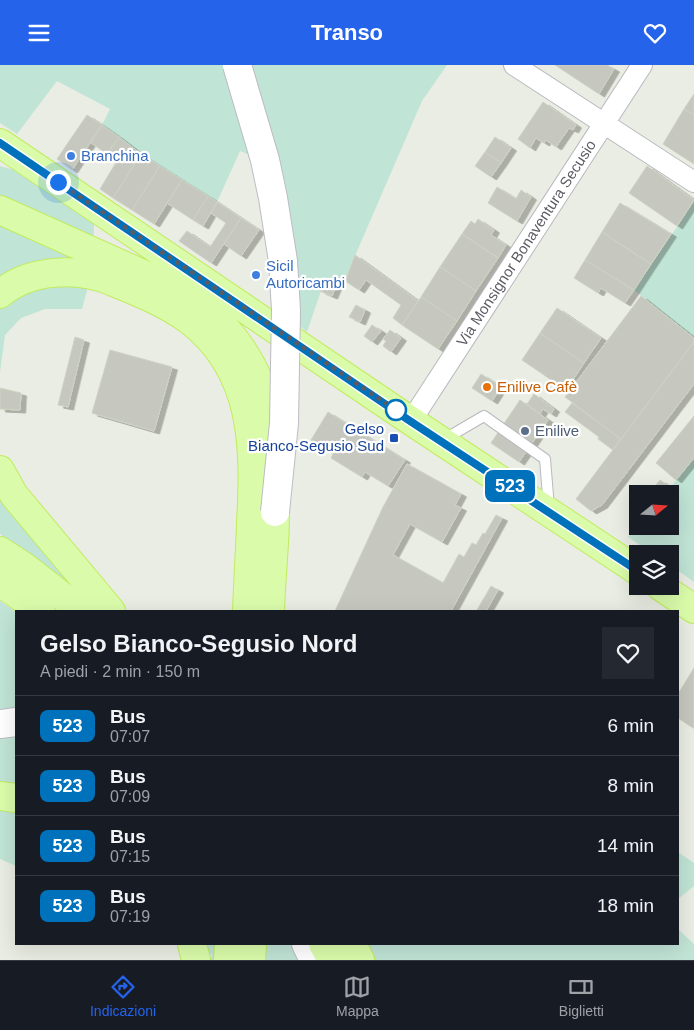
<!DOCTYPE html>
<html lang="it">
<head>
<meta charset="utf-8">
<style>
  :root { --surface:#171b24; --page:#242831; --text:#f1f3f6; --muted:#9ea1a6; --line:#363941; --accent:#2563eb }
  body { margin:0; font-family:Helvetica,sans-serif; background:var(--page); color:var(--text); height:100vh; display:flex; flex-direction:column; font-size:19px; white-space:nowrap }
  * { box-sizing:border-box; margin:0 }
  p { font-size:16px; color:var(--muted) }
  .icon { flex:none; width:28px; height:28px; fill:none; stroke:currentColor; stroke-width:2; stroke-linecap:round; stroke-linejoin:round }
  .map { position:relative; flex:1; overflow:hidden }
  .side { position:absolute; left:15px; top:545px; width:664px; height:335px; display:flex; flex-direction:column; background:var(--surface); border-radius:0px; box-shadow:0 5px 20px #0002 }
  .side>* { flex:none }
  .badge { padding:0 10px; border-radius:8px; font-size:18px; line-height:32px }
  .needle { width:32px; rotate:72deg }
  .buttons { position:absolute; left:629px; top:420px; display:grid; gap:10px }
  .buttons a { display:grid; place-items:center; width:50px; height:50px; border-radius:0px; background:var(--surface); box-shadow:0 5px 20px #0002; font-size:25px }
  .you { position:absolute; width:25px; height:25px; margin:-12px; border:4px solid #fff; border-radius:50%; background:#1a73e8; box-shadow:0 0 0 8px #1a73e833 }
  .map>.badge { position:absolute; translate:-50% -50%; box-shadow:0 0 0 2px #fff }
  .round { display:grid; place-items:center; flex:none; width:52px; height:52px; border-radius:0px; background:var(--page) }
  .headline { display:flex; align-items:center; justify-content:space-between; height:85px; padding:0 25px }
  h1 { font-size:24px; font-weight:700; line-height:38px }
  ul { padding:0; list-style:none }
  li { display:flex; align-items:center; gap:15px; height:60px; padding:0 25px; border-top:1px solid var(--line) }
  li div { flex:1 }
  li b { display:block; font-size:19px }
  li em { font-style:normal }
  li .badge { min-width:55px; font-weight:700; text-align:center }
  header { display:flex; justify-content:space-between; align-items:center; height:65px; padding:0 25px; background:var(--accent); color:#fff; font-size:22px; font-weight:700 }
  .dock { display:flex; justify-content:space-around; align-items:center; height:70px; border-top:1px solid var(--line); background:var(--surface); font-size:14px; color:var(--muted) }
  .dock a { display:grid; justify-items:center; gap:2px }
  .dock .on { color:var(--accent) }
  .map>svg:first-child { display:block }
  .green { fill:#c0e4d5 }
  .building { fill:#c6c8bf; stroke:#cdd2c2; filter:url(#shadow) }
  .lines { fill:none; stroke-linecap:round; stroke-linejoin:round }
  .service-casing { stroke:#b9b8bf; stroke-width:12 }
  .minor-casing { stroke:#b9b8bf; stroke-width:22 }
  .secondary-casing { stroke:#bdbbc4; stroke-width:30 }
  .primary-casing { stroke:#c2eb5e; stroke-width:30 }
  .service { stroke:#fff; stroke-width:10 }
  .minor { stroke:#fff; stroke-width:20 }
  .secondary { stroke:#fff; stroke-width:28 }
  .primary { stroke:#dafcaa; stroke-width:28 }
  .secondary-bridge-casing { stroke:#bdbbc4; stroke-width:30; stroke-linecap:butt }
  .secondary-bridge { stroke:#fff; stroke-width:28 }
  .line-casing { stroke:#fff; stroke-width:11 }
  .line { stroke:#0072bc; stroke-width:8 }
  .walk { stroke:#5c5b63; stroke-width:5; stroke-dasharray:0 9 }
  .shop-dot { fill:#3f7fe0; stroke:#fff; stroke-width:2 }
  .food-dot { fill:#e8710a; stroke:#fff; stroke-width:2 }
  .stop-dot { fill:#fff; stroke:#0072bc; stroke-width:2.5 }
  .service-dot { fill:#5c6f8a; stroke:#fff; stroke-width:2 }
  .transit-dot { fill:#1a4fb4; stroke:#fff; stroke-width:2 }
  .labels { text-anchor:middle; stroke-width:4.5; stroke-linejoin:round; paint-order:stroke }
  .shop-label { font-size:15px; fill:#366cbe; stroke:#fff; text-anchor:start }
  .street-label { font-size:15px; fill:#5c5b63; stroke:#fff }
  .food-label { font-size:15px; fill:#c56008; stroke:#fff; text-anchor:start }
  .transit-label { font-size:15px; fill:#164399; stroke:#fff; text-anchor:end }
  .service-label { font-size:15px; fill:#4e5e75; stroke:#fff; text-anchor:start }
</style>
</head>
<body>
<header><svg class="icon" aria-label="menu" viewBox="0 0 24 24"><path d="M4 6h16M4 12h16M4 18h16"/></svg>Transo<svg class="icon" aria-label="heart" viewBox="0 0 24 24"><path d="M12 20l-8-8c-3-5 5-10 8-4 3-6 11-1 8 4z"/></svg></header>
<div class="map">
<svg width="694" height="895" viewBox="0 0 694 895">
  <defs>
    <filter id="shadow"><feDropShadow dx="5.5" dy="3" stdDeviation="0" flood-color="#0004"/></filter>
  </defs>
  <rect width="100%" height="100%" fill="#eaede3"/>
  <!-- green -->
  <path class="green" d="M0,0h447l-25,36 -80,185 -17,-7 -18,53 -29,-24 -3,-143 -35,-14 -23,51 -76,-48 -39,-29 8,-16 -53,-28 -40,53 -17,-11z
    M0,101l18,5 76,50 -1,47 -11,41h-37l-24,9 -16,17 -5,37z
    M694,137v136l-60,-48z
    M694,393v124l-24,-17v-11h-17l-25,-17 10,-11h32v-32h-5z
    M0,428l89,109 -89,-68z
    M0,536l16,11v254l-16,-7z
    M678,787l16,11v23l-16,13z
    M678,864l16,15v16h-484l2,-5 -26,-11h492z"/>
  <!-- building -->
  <path class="building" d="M555,0h52l7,4 -15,25z
    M694,29v21l-10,-6z
    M543,37l33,23 -3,5 -4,-2 -13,19 -10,-7 -2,3 -8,-5 -6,10 -12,-9z
    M684,44l10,6v49l-31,-20z
    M87,50l15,10 -30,45 -15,-11z
    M102,60l17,12 -12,17 -17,-12z
    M119,72l22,17 -28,44 -13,-9 20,-33 -10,-7z
    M495,72l16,11 -10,15 -16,-11z
    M485,87l16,11 -10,14 -16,-11z
    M141,89l19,12 -28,44 -19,-12z
    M160,101l22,14 -28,44 -22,-14z
    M647,101l47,34 -17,26 -48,-33z
    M182,115l26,16 -15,24 -26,-17z
    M497,122l19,12 5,-9 10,7 -14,24 -29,-18z
    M208,131l9,6 -14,24 -10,-6z
    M217,137l24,16 -30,45 -32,-22 8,-10 23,16 16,-24 -15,-10z
    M620,138l51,31 -20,30 -49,-32z
    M241,153l18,12 -18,26 -17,-12z
    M478,154l16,11 -3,5 15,10 -8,13 -36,-24 9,-13 4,3z
    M602,167l49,32 -17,26 -49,-30z
    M462,169l36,24 -22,33 -36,-24z
    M355,190l63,46 -16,24 -9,-7 8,-13 -35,-25 -7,10 -14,-9z
    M585,195l49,30 -9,13 -24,-15 -3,5 -24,-15z
    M440,202l36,24 -19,30 -36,-24z
    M325,214l12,5 -5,12 -12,-5z
    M641,231l53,42v4l-73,97 -56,-42z
    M421,232l36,24 -19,28 -36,-24z
    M356,240l9,5 -5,12 -11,-5z
    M557,243l44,30 -17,25 -44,-30z
    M372,260l9,6 -9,11 -8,-6z
    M390,265l11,8 -10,14 -8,-6 3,-5 -3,-2z
    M540,268l44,30 -18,27 -44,-30z
    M75,272l9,3 -16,67 -10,-2z
    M694,277v42l-92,121 -11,6 -15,-12z
    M110,285l62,17 -18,64 -62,-18z
    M481,309l20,13 -9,14 -20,-13z
    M0,323l21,5 -1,17 -20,-1z
    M534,329l20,15 -3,5 -8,-5 -3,5 -13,-10z
    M520,335l28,20 -29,42 -28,-19z
    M572,338l49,36 -8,11 -15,-11 1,-2 -34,-25z
    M328,347l77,48 -17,26 -23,-14 -3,5 -31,-19 2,-4 -22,-14z
    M694,351v42l-18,22 -20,-17z
    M407,399l54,30 -6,11 6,3 -19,34 -32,-18 -17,31 50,28 16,-29 5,3 8,-14 4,2 7,-12 2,1 11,-19 6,3 -51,93h-116l48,-104z
    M660,415l10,7 -5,7h-16z
    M491,521l7,4 -12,21h-6l-3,-1z
    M694,603v58l-1,2 -15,-10v-24z"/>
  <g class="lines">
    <!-- service casing -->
    <g class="service-casing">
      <path id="service" d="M443,375l41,-24 61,43 4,49"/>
    </g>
    <!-- minor casing -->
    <g class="minor-casing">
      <g id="minor">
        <path d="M514,0l180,117"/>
        <path id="s1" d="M411,356l231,-356"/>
      </g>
    </g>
    <!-- secondary casing -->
    <g class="secondary-casing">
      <path id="secondary" d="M0,659l16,-2
        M306,879l8,16"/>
    </g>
    <!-- primary casing -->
    <g class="primary-casing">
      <path id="primary" d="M0,78l411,278 227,150
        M0,145l183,82c46,32 77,71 87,129 2,14 1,30 2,45 1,16 3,31 3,46 0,33 -4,66 -5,99
        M0,229c29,-25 77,-27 111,-13 27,11 55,22 78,39 67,51 66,129 62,204 -1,29 -3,58 -4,87
        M0,405l14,25 97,116
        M0,486l26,17 55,43
        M0,517l41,29
        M660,521l34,23
        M0,731l16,2
        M192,879l4,16
        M323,879l9,16
        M352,879l8,16
        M228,895l1,-16
        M251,895l1,-16"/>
    </g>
    <!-- service -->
    <use href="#service" class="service"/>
    <!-- minor -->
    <use href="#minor" class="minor"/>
    <!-- secondary -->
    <use href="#secondary" class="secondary"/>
    <!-- primary -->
    <use href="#primary" class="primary"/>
    <!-- secondary-bridge casing -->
    <g class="secondary-bridge-casing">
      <path id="secondary-bridge" d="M237,0l28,95 8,38 10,63 3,49 -2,113 -9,89"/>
    </g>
    <!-- secondary-bridge -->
    <use href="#secondary-bridge" class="secondary-bridge"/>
  </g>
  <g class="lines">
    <!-- line casing -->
    <g class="line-casing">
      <path id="line" d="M0,78l410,278 228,150"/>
    </g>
    <!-- line -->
    <use href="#line" class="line"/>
    <!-- walk -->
    <path class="walk" d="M58,117l338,228"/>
  </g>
  <!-- markers -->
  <g class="shop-dot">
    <circle cx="71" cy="91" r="5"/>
    <circle cx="256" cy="210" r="5"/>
  </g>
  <circle class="food-dot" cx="487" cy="322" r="5"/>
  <circle class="stop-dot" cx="396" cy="345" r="10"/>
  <circle class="service-dot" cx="525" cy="366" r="5"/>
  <rect class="transit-dot" x="389" y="368" width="10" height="10" rx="2.5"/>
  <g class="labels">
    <!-- shop labels -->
    <g class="shop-label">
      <text x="81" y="96">Branchina</text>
      <text x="266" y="206">Sicil<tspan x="266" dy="17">Autoricambi</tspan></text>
    </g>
    <!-- street labels -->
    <g class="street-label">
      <text dy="5" stroke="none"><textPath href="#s1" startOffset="212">Via Monsignor Bonaventura Secusio</textPath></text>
    </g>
    <!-- food labels -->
    <g class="food-label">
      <text x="497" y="327">Enilive Cafè</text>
    </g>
    <!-- transit labels -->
    <g class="transit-label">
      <text x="384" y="369">Gelso<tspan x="384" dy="17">Bianco-Segusio Sud</tspan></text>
    </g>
    <!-- service labels -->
    <g class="service-label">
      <text x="535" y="371">Enilive</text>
    </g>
  </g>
</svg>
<div class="buttons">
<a><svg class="needle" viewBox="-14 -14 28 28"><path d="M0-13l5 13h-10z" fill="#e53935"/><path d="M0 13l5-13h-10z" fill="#9ea1a6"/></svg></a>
<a><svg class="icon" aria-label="layers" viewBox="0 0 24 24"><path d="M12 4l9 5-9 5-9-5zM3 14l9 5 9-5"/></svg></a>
</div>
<div class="you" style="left:58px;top:117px"></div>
<b class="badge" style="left:510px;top:421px;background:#0072bc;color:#fff">523</b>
<section class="side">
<div class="headline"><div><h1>Gelso Bianco-Segusio Nord</h1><p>A piedi · 2 min · 150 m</p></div><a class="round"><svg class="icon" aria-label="heart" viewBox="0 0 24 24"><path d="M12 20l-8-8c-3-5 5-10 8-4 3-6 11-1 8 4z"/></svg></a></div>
<ul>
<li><span class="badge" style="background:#0072bc;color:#fff">523</span><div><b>Bus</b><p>07:07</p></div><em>6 min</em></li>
<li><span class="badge" style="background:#0072bc;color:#fff">523</span><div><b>Bus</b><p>07:09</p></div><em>8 min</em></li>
<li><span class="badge" style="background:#0072bc;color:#fff">523</span><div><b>Bus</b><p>07:15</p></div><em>14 min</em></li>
<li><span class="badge" style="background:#0072bc;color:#fff">523</span><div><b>Bus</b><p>07:19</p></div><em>18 min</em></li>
</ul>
</section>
</div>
<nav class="dock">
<a class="on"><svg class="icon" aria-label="directions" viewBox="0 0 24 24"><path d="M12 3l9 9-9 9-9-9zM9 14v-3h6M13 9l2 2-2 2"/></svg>Indicazioni</a>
<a><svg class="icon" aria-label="map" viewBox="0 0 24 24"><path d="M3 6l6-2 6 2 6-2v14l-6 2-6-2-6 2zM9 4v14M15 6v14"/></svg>Mappa</a>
<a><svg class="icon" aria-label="tickets" viewBox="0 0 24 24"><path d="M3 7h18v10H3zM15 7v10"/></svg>Biglietti</a>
</nav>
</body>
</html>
